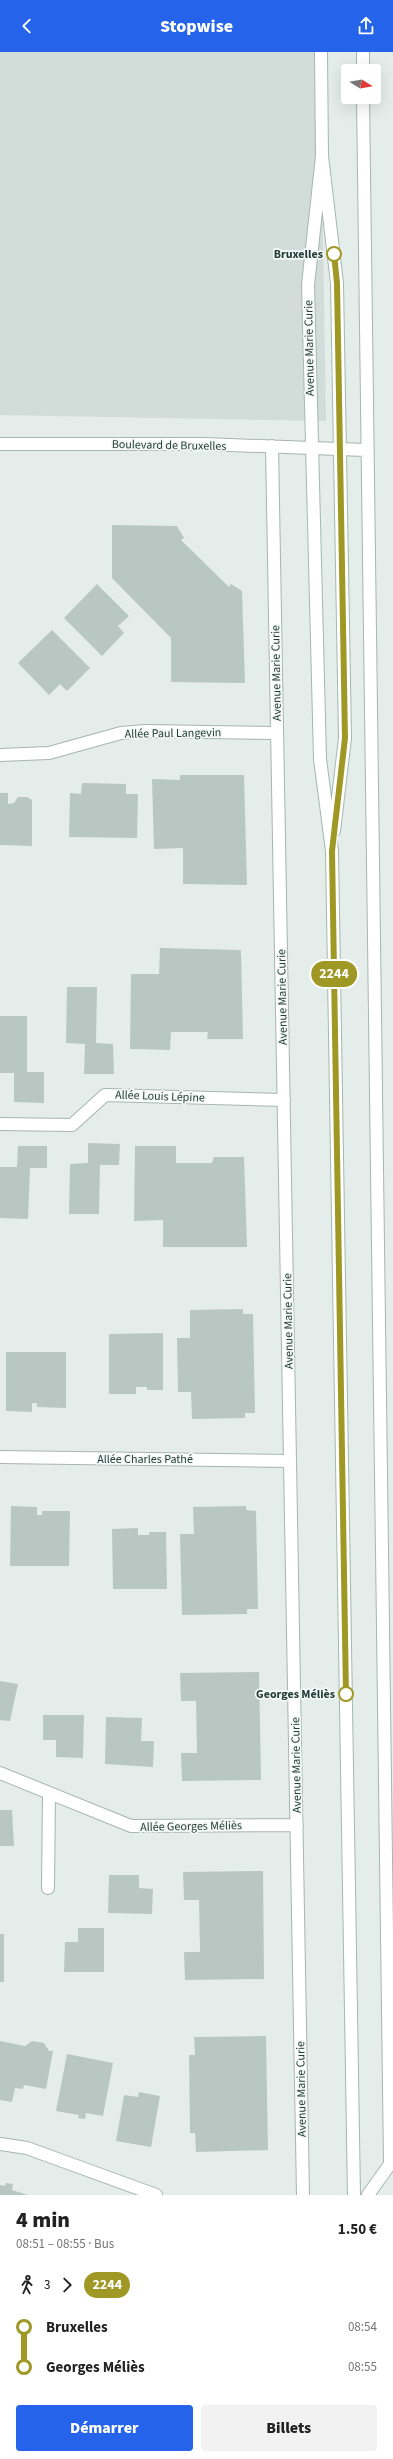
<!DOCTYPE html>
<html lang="fr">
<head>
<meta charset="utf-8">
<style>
  :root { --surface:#fff; --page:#f2f2f2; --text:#222; --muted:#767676; --accent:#2563eb }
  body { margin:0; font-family:"Source Sans 3",sans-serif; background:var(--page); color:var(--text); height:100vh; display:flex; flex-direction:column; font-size:15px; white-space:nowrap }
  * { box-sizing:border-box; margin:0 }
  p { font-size:13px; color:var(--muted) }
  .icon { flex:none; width:22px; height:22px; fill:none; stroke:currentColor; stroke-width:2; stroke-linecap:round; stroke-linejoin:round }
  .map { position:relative; height:2143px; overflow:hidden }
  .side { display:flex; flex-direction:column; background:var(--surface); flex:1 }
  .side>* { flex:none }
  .badge { padding:0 8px; border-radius:13px; font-size:14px; line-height:26px }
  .needle { width:26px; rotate:101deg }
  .buttons { position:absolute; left:341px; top:12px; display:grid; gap:8px }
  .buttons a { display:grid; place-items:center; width:40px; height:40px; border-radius:4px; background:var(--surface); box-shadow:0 4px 16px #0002; font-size:20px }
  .map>.badge { position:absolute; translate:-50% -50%; box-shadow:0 0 0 2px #fff }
  .legs { display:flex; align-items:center; gap:6px; height:44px; padding:0 16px; font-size:13px }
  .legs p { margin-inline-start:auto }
  .head { display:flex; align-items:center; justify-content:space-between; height:68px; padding:0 16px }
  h1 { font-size:22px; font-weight:800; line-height:30px }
  .cta { display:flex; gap:8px; margin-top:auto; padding:8px 16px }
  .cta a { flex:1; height:46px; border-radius:4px; background:var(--accent); color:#fff; font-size:16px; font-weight:800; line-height:46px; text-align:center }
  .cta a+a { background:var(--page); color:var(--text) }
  ul { padding:0 16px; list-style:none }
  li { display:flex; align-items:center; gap:14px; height:40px; font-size:15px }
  li i { display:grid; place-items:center; width:6px; height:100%; margin:0 5px; background:currentColor }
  li i::after { content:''; width:10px; height:10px; margin:-5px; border:3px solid; border-radius:50%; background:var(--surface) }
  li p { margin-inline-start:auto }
  li:first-child i { background:linear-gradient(#0000 50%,currentColor 0) }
  li:last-child i { background:linear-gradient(currentColor 50%,#0000 0) }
  header { display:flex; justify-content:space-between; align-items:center; height:52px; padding:0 16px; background:var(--accent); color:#fff; font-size:18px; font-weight:800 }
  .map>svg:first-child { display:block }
  .built { fill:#d2dcd8 }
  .building { fill:#b9c7c2 }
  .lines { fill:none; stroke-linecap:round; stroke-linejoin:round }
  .lane-casing { stroke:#a7b5b0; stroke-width:14 }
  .street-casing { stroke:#a7b5b0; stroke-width:14 }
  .secondary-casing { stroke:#a3b8b1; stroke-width:14 }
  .lane { stroke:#fff; stroke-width:12 }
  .street { stroke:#fff; stroke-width:12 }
  .secondary { stroke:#fff; stroke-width:12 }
  .line-1-casing { stroke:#fff; stroke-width:9 }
  .line-1 { stroke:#9f9825; stroke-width:6 }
  .stop-1-dot { fill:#fff; stroke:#9f9825; stroke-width:2 }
  .labels { text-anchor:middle; stroke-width:3.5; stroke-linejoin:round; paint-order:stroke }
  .stop-label { font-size:12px; font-weight:bold; fill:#243d37; stroke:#f4f9f7; text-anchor:end }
  .street-label { font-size:12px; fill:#243d37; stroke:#f4f9f7 }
</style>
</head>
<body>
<header><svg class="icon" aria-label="back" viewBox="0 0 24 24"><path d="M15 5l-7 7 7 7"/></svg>Stopwise<svg class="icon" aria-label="share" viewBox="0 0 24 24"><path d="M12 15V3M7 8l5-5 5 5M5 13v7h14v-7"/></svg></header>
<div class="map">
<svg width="393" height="2143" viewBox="0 0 393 2143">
  <rect width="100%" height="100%" fill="#e4ede9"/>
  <!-- built -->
  <path class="built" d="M0,0h320l6,369 -326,-6z"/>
  <!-- building -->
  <path class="building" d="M112,473l65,1 7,12 -3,2 48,47 2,-3 11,7 3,92 -74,-1v-44l-59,-60z
    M97,532l32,32 -11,10 6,7 -22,23 -38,-38z
    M52,578l38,38 -23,23 -7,-7 -11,11 -31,-32z
    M180,723h64l3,110 -64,-1v-36l-29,1 -2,-70 28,1z
    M82,731l44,1v10h12l-1,44 -68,-1 1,-44 11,1z
    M0,741h8v11l6,-1 4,-6h9l5,3v46l-32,-1z
    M160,896l81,2 2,89h-36l1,-7h-37l-1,18 -40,-1 1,-75h28z
    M67,935h30l-1,56 17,1 1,30h-30l1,-30 -19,-1z
    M0,964h27v56h17v31l-30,-1v-29h-14z
    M88,1091l32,1 -1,21h-19l-1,49h-30l1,-50 18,-1z
    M18,1094h29v22h-17l-2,51 -28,-1v-51h17z
    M135,1094h41v17h36l2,-6h30l3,90h-84v-27l-29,1z
    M243,1257v5h10l2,99h-10v5l-53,1 -1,-27h-13l-1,-54h13v-28z
    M163,1281v57h-16v-3h-11v7h-27v-60z
    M6,1300h60v56l-29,-1v-4h-5v9l-26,-1z
    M11,1454l26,1v8h5v-4h28l-1,55h-59z
    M246,1454v4l10,1 2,98h-11v5l-65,1 -2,-81h14l-1,-27z
    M138,1476v7h11v-3h17l1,57h-54l-1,-60z
    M259,1620l2,108 -79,1 -1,-28h16l-1,-52h-15l-1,-28z
    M0,1629l18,3 -8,37 -10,-1z
    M43,1663h41l-1,43 -27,-1v-17h-13z
    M106,1665l36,1 -1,23h13l-1,26 -48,-3z
    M0,1758h12l2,36h-14z
    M263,1819l1,108 -79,1 -1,-28h16l-1,-52h-15l-1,-28z
    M109,1823h30v13l14,1 -1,25 -44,-1z
    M78,1876h26v44h-40l1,-30h13z
    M0,1882h4v48h-4z
    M266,1984l2,114 -72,2 -1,-19h-5l-1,-78h6l-1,-18z
    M0,1989l25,5 7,-5 12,2 5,8h4l-7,38 -22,-4 -1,4 -8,-1 -3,14 -12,-2z
    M67,2002l46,9 -10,53 -17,-3 -1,6 -7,-1 1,-3 -23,-4z
    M139,2040l21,4 -9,51 -35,-6 8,-46 14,2z
    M6,2131l7,1 -1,6 16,5h-28v-10l5,1z"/>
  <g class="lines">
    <!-- lane casing -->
    <g class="lane-casing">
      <path id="lane" d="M363,0v19
        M363,45l27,2067 -22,31
        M338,397l29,1"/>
    </g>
    <!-- street casing -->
    <g class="street-casing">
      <path id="street" d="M0,392h204l134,5
        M272,394l31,1749
        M0,703l49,-2 72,-20 25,-2 131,2
        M0,1072l72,1 33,-30 179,5
        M0,1405l290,4
        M0,1721l131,53 166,-1
        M48,1836l1,-94
        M0,2092l27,4 129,47"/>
    </g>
    <!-- secondary casing -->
    <g class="secondary-casing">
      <path id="secondary" d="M321,0l1,104 15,127 8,455 -11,93
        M322,104l-14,129 12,474 12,92 22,1344"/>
    </g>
    <!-- lane -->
    <use href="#lane" class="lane"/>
    <!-- street -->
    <use href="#street" class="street"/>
    <!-- secondary -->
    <use href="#secondary" class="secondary"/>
  </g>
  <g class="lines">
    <!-- line-1 casing -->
    <g class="line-1-casing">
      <path id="line-1" d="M334,202l3,29 8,455 -13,113 14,843"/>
    </g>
    <!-- line-1 -->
    <use href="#line-1" class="line-1"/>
  </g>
  <!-- markers -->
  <g class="stop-1-dot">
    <circle cx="334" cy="202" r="7"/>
    <circle cx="346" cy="1642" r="7"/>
  </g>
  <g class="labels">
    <!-- stop labels -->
    <g class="stop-label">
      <text x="323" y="206">Bruxelles</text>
      <text x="335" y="1646">Georges Méliès</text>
    </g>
    <!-- street labels -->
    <g class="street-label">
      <text transform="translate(309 296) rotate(-91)" y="4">Avenue Marie Curie</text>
      <text transform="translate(169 393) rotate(1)" y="4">Boulevard de Bruxelles</text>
      <text transform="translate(276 621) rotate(-91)" y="4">Avenue Marie Curie</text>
      <text transform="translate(173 681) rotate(-1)" y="4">Allée Paul Langevin</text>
      <text transform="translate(282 945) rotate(-91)" y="4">Avenue Marie Curie</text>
      <text transform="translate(160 1044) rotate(2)" y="4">Allée Louis Lépine</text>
      <text transform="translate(288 1269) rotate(-91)" y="4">Avenue Marie Curie</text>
      <text x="145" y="1411">Allée Charles Pathé</text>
      <text transform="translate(296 1713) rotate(-91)" y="4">Avenue Marie Curie</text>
      <text transform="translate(191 1774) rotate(-1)" y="4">Allée Georges Méliès</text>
      <text transform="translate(301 2037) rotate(-91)" y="4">Avenue Marie Curie</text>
    </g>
  </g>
</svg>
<div class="buttons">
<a><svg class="needle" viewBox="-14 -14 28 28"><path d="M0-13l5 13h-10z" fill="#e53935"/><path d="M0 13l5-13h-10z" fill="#767676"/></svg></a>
</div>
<b class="badge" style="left:334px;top:922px;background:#9f9825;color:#fff">2244</b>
</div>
<section class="side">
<div class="head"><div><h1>4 min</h1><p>08:51 – 08:55 · Bus</p></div><b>1.50 €</b></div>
<div class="legs"><svg class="icon" aria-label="walk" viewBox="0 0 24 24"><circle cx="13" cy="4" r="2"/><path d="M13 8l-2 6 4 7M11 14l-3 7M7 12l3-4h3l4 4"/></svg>3<svg class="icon" aria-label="forward" viewBox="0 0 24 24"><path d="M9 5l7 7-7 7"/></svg><b class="badge" style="background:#9f9825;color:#fff">2244</b></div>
<ul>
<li><i style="color:#9f9825"></i><b>Bruxelles</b><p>08:54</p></li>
<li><i style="color:#9f9825"></i><b>Georges Méliès</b><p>08:55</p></li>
</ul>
<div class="cta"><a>Démarrer</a><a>Billets</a></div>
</section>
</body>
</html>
